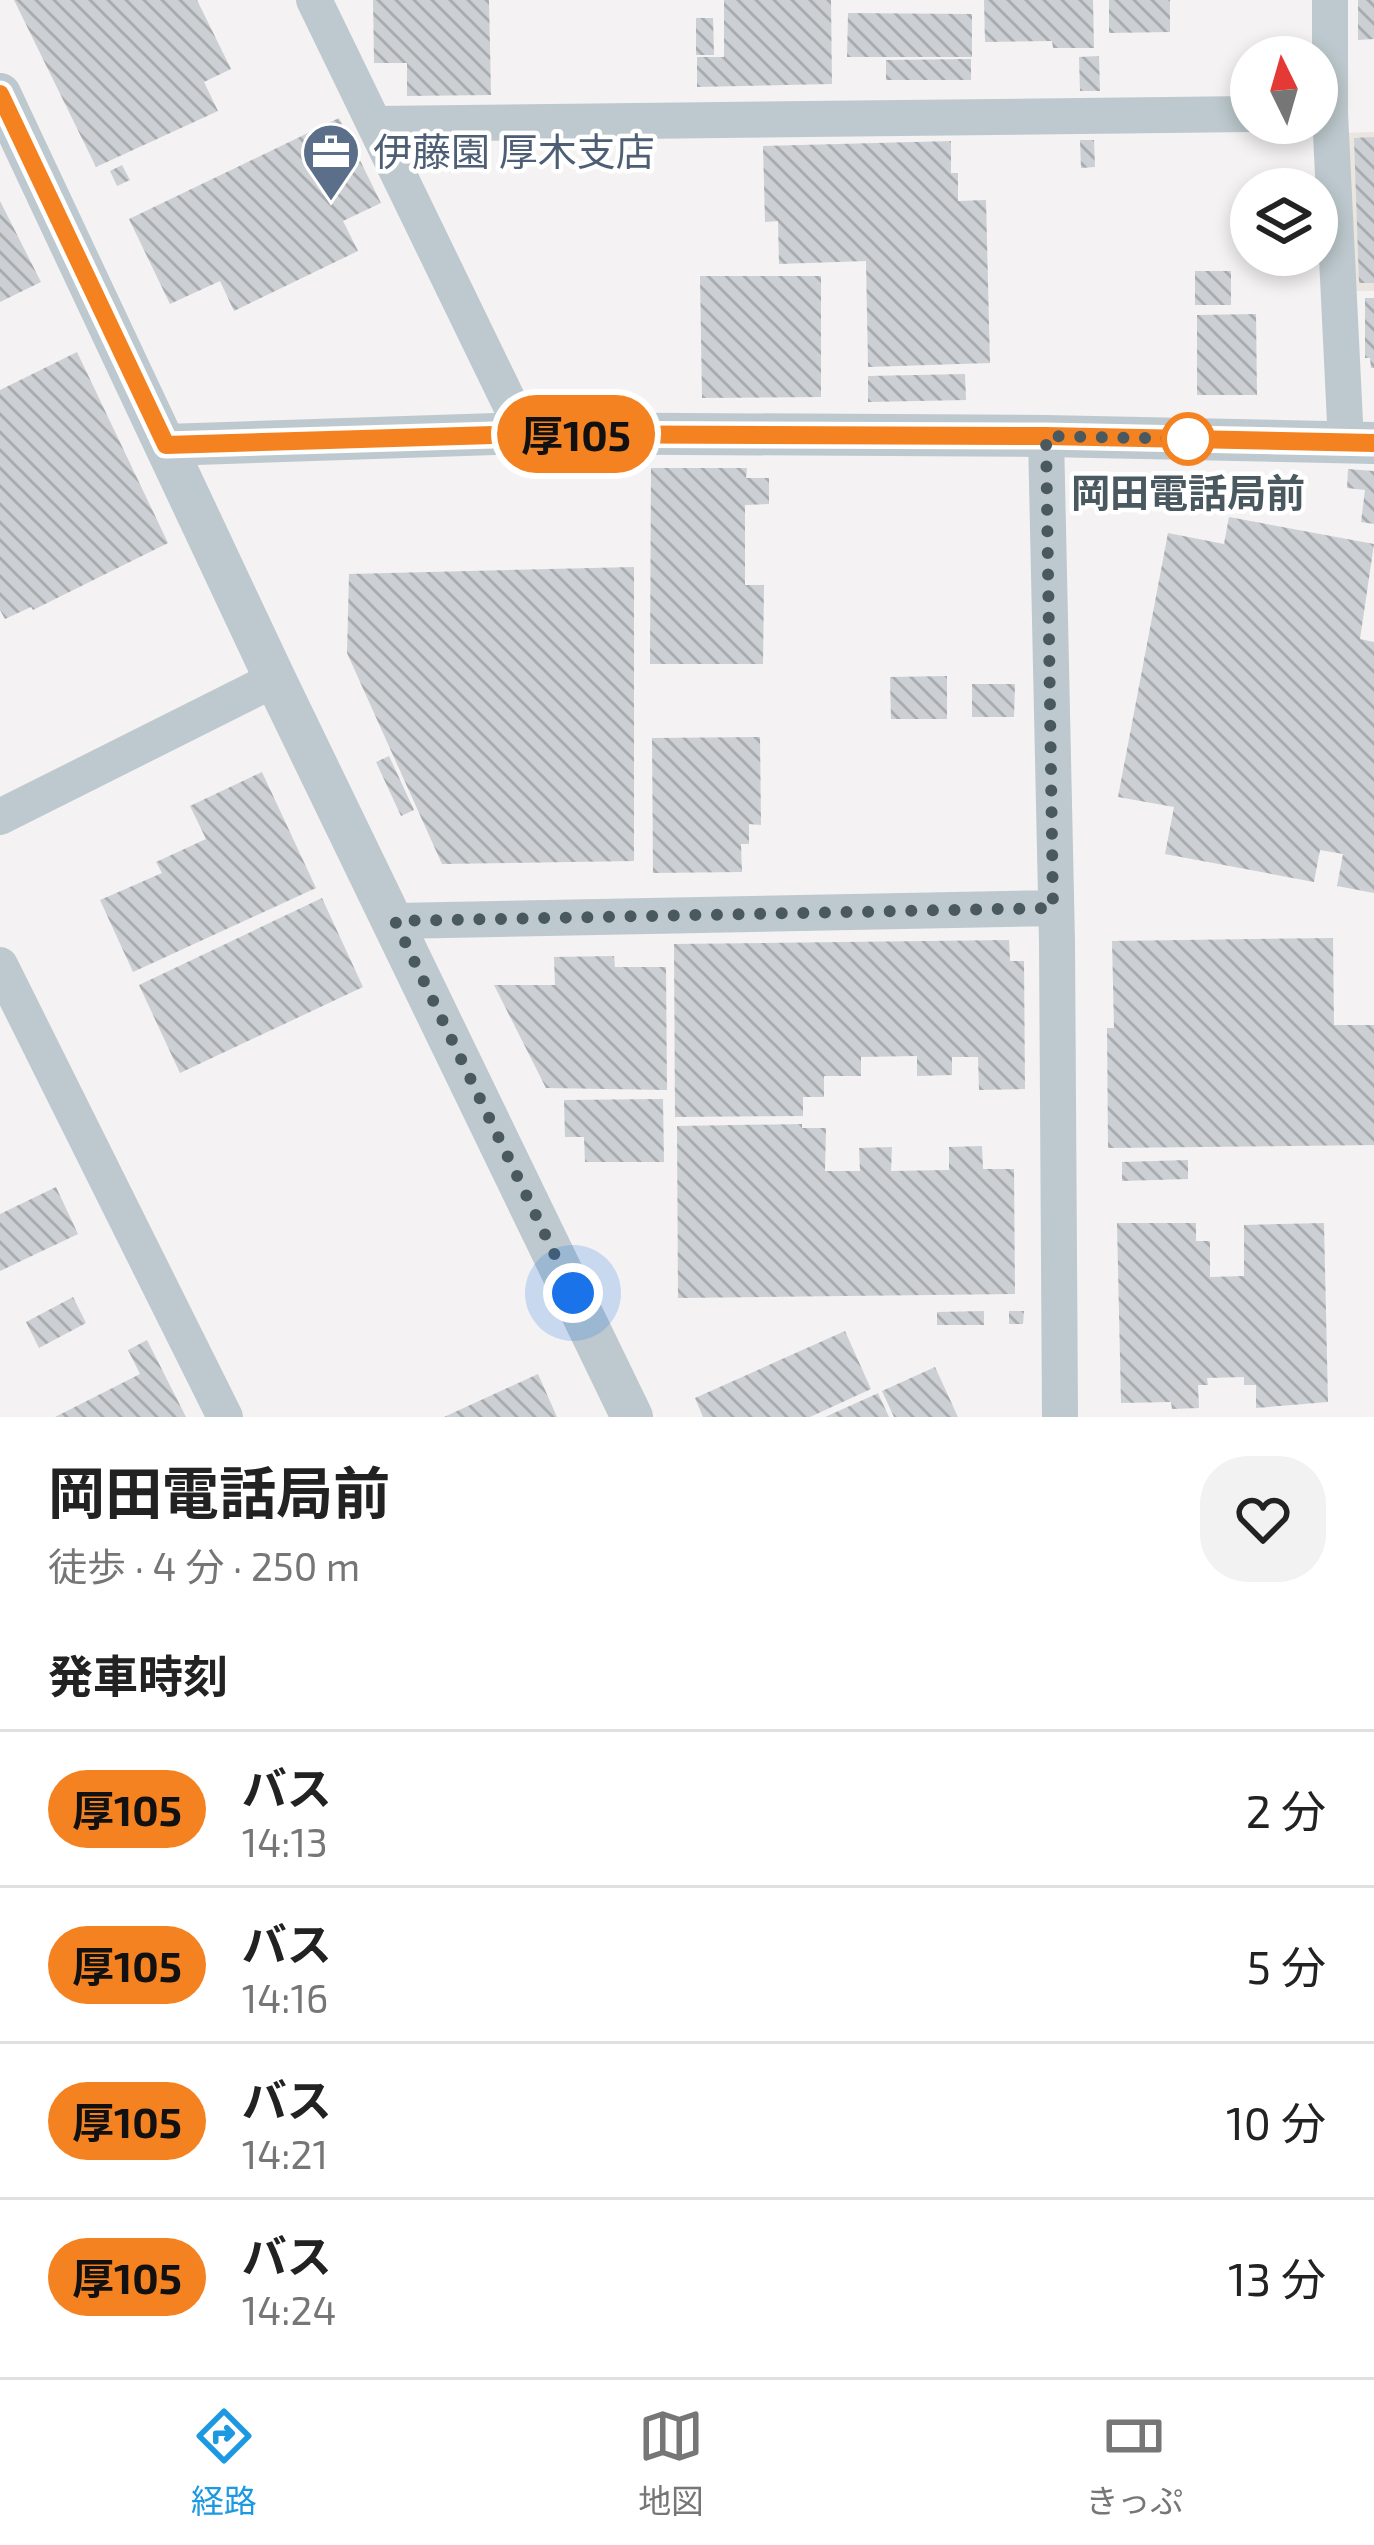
<!DOCTYPE html>
<html lang="ja">
<head>
<meta charset="utf-8">
<style>
  :root { --surface:#fff; --page:#f2f2f2; --text:#222; --muted:#767676; --line:#e0e0e0; --accent:#1d99e2 }
  body { margin:0; font-family:"Exo 2","Noto Sans JP",sans-serif; background:var(--page); color:var(--text); height:100vh; display:flex; flex-direction:column; font-size:45px; white-space:nowrap }
  * { box-sizing:border-box; margin:0 }
  p { font-size:39px; color:var(--muted) }
  .icon { flex:none; width:66px; height:66px; fill:none; stroke:currentColor; stroke-width:2; stroke-linecap:round; stroke-linejoin:round }
  .map { position:relative; height:1417px; overflow:hidden }
  .details { display:flex; flex-direction:column; background:var(--surface); flex:1 }
  .details>* { flex:none }
  .badge { padding:0 24px; border-radius:39px; font-size:42px; line-height:78px }
  .needle { width:78px; rotate:355deg }
  .fabs { position:absolute; left:1230px; top:36px; display:grid; gap:24px }
  .fabs a { display:grid; place-items:center; width:108px; height:108px; border-radius:50%; background:var(--surface); box-shadow:0 6px 18px #0003; font-size:60px }
  .you { position:absolute; width:60px; height:60px; margin:-30px; border:9px solid #fff; border-radius:50%; background:#1a73e8; box-shadow:0 0 0 18px #1a73e833 }
  .map>.badge { position:absolute; translate:-50% -50%; box-shadow:0 0 0 6px #fff }
  h2 { padding:0 48px; font-size:45px; line-height:108px }
  .round { display:grid; place-items:center; flex:none; width:126px; height:126px; border-radius:48px; background:var(--page) }
  .summary { display:flex; align-items:center; justify-content:space-between; height:204px; padding:0 48px }
  h1 { font-size:57px; font-weight:700; line-height:90px }
  ul { padding:0; list-style:none }
  li { display:flex; align-items:center; gap:36px; height:156px; padding:0 48px; border-top:3px solid var(--line) }
  li div { flex:1 }
  li b { display:block; font-size:45px }
  li em { font-style:normal }
  li .badge { min-width:132px; font-weight:700; text-align:center }
  .tabs { display:flex; justify-content:space-around; align-items:center; height:168px; border-top:3px solid var(--line); background:var(--surface); font-size:33px; color:var(--muted) }
  .tabs a { display:grid; justify-items:center; gap:6px }
  .tabs .current { color:var(--accent) }
  .map>svg:first-child { display:block }
  .commercial { fill:#eae5df }
  .building { fill:url(#building-back-hatch) }
  .lines { fill:none; stroke-linecap:round; stroke-linejoin:round }
  .minor { stroke:#bdc9ce; stroke-width:36 }
  .tertiary { stroke:#bdc9ce; stroke-width:42 }
  .line-casing { stroke:#fff; stroke-width:27 }
  .line { stroke:#f58220; stroke-width:18 }
  .walk { stroke:#49595f; stroke-width:12; stroke-dasharray:0 21.6 }
  .stop-dot { fill:#fff; stroke:#f58220; stroke-width:6 }
  .labels { text-anchor:middle; stroke-width:9; stroke-linejoin:round; paint-order:stroke }
  .service-label { font-size:39px; fill:#4e5e75; stroke:#fff; text-anchor:start }
  .stop-label { font-size:39px; font-weight:bold; fill:#49595f; stroke:#fff }
</style>
</head>
<body>
<div class="map">
<svg width="1374" height="1417" viewBox="0 0 1374 1417">
  <defs>
    <pattern id="building-back-hatch" width="6" height="6" patternUnits="userSpaceOnUse" patternTransform="scale(3)"><rect width="6" height="6" fill="#ccd0d4"/><path d="M-1 5l2 2M0 0l6 6M5-1l2 2" fill="none" stroke="#a8acaf"/></pattern>
  </defs>
  <rect width="100%" height="100%" fill="#f4f2f2"/>
  <!-- commercial -->
  <path class="commercial" d="M1374,132v159h-24l-4,-158z"/>
  <!-- building -->
  <path class="building" d="M14,0h183l34,69 -27,13 14,29 -122,56z
    M373,0h116l2,95 -84,1v-33h-33z
    M724,0h107l1,84 -135,3v-30h27z
    M984,0h109l1,48h-41l-1,-7 -67,1z
    M1109,0h61v32l-61,1z
    M1358,0h16v39l-16,1z
    M848,13l124,1v43h-125z
    M696,18h17l1,37h-18z
    M1099,56l1,35h-20l-1,-34z
    M971,59v21h-85v-20z
    M339,118l42,85 -38,18 15,30 -124,60 -14,-30 -50,23 -41,-85z
    M1374,137v146h-15l-5,-145z
    M1080,140h14l1,27 -14,1z
    M951,141v32h7v28l28,-1 4,163 -122,4 -2,-106 -87,3 -1,-43 -13,1 -2,-76z
    M122,165l8,15 -13,6 -7,-15z
    M0,201l41,81 -41,20z
    M1195,271h36v34h-36z
    M700,276h121v121l-119,1z
    M1365,298h9v70h-3l-1,-10h-5z
    M1256,314l1,81h-60v-80z
    M77,352l91,191 -135,67 -2,-3 -26,12 -5,-9v-220z
    M965,374l1,26 -98,2v-26z
    M651,468h96l-1,10h23v26l-24,1v80h19l-1,79h-113z
    M1348,469l26,2v53l-13,-2 4,-32 -18,-2z
    M1229,517l145,27 -14,95 14,3v251l-37,-7 6,-32 -23,-4 -6,32 -149,-28 9,-47 -56,-10 50,-264 56,11z
    M634,567v294l-192,3 -95,-211 2,-79z
    M947,676v43h-56l-1,-42z
    M972,684h43l-1,33h-42z
    M760,737l1,88 -12,-1v20h-8l1,28 -89,1 -1,-135z
    M389,756l25,54 -13,6 -25,-54z
    M262,772l54,116 -183,84 -33,-72 62,-27 -6,-11 50,-23 -16,-33z
    M322,898l41,89 -183,86 -41,-88z
    M1333,938l1,87h40v120l-266,3 -1,-120h7l-2,-87z
    M1009,940l1,21h14l1,128 -46,1 -1,-33h-26v18l-35,1v-20l-56,1v19h-37v21h-21v19l-128,1 -1,-173z
    M614,956l1,11h51l1,123 -121,-2 -52,-103h61l-1,-28z
    M663,1099l1,63h-79l-1,-25h-19l-1,-37z
    M802,1124v4h24l-1,43h35l-1,-23 33,-1 -1,24 58,-1v-23l33,-1 1,23h31l1,125 -337,4 -1,-172z
    M1188,1160v19l-66,2v-19z
    M56,1187l22,47 -78,37v-57z
    M1117,1223h79v18h14v36l34,-1v-51l80,-2 4,179 -72,6v-23h-12v-8l-37,1 1,7h-10l1,23 -27,1 -1,-7 -50,1z
    M73,1297l13,26 -47,25 -13,-26z
    M984,1311v14h-47v-13z
    M1009,1311h15l-1,13h-14z
    M845,1331l26,58 -61,28h-107l-8,-19z
    M147,1340l39,77h-131l85,-43 -12,-24z
    M935,1367l23,50h-64l-12,-26z
    M538,1374l19,43h-113z
    M878,1393l11,24h-64l49,-22z"/>
  <g class="lines">
    <!-- minor -->
    <path class="minor" d="M314,0l210,433
      M1330,0v113l16,330
      M374,124l877,-10
      M1046,436l11,506 3,475
      M0,817l275,-138
      M395,921l658,-13
      M0,965l225,452"/>
    <!-- tertiary -->
    <path class="tertiary" d="M0,94l275,585 357,738
      M166,445l358,-12 522,3 328,7"/>
  </g>
  <g class="lines">
    <!-- line casing -->
    <g class="line-casing">
      <path id="line" d="M0,94l166,351 358,-11 522,2 328,7"/>
    </g>
    <!-- line -->
    <use href="#line" class="line"/>
    <!-- walk -->
    <path class="walk" d="M573,1293l-178,-372 658,-13 -7,-472 142,3"/>
  </g>
  <!-- icons -->
  <defs>
    <g id="office-pin" transform="scale(3)"><path d="M0 17L-7.5 6A9.5 9.5 0 1 1 7.5 6Z" fill="#5c6f8a" stroke="#fff"/><path d="M-6-3h4V-5.5h4V-3h4V5H-6ZM-1-4.5V-3h2v-1.5ZM-6 0V1H6V0Z" fill="#fff"/></g>
  </defs>
  <g fill-rule="evenodd">
    <use href="#office-pin" x="331" y="152"/>
  </g>
  <!-- markers -->
  <circle class="stop-dot" cx="1188" cy="439" r="24"/>
  <g class="labels">
    <!-- service labels -->
    <g class="service-label">
      <text x="373" y="166">伊藤園 厚木支店</text>
    </g>
    <!-- stop labels -->
    <g class="stop-label">
      <text x="1188" y="507">岡田電話局前</text>
    </g>
  </g>
</svg>
<div class="fabs">
<a><svg class="needle" viewBox="-14 -14 28 28"><path d="M0-13l5 13h-10z" fill="#e53935"/><path d="M0 13l5-13h-10z" fill="#767676"/></svg></a>
<a><svg class="icon" aria-label="layers" viewBox="0 0 24 24"><path d="M12 4l9 5-9 5-9-5zM3 14l9 5 9-5"/></svg></a>
</div>
<div class="you" style="left:573px;top:1293px"></div>
<b class="badge" style="left:576px;top:434px;background:#f58220;color:#111">厚105</b>
</div>
<section class="details">
<div class="summary"><div><h1>岡田電話局前</h1><p>徒歩 · 4 分 · 250 m</p></div><a class="round"><svg class="icon" aria-label="heart" viewBox="0 0 24 24"><path d="M12 20l-8-8c-3-5 5-10 8-4 3-6 11-1 8 4z"/></svg></a></div>
<h2>発車時刻</h2>
<ul>
<li><span class="badge" style="background:#f58220;color:#111">厚105</span><div><b>バス</b><p>14:13</p></div><em>2 分</em></li>
<li><span class="badge" style="background:#f58220;color:#111">厚105</span><div><b>バス</b><p>14:16</p></div><em>5 分</em></li>
<li><span class="badge" style="background:#f58220;color:#111">厚105</span><div><b>バス</b><p>14:21</p></div><em>10 分</em></li>
<li><span class="badge" style="background:#f58220;color:#111">厚105</span><div><b>バス</b><p>14:24</p></div><em>13 分</em></li>
</ul>
</section>
<nav class="tabs">
<a class="current"><svg class="icon" aria-label="directions" viewBox="0 0 24 24"><path d="M12 3l9 9-9 9-9-9zM9 14v-3h6M13 9l2 2-2 2"/></svg>経路</a>
<a><svg class="icon" aria-label="map" viewBox="0 0 24 24"><path d="M3 6l6-2 6 2 6-2v14l-6 2-6-2-6 2zM9 4v14M15 6v14"/></svg>地図</a>
<a><svg class="icon" aria-label="tickets" viewBox="0 0 24 24"><path d="M3 7h18v10H3zM15 7v10"/></svg>きっぷ</a>
</nav>
</body>
</html>
